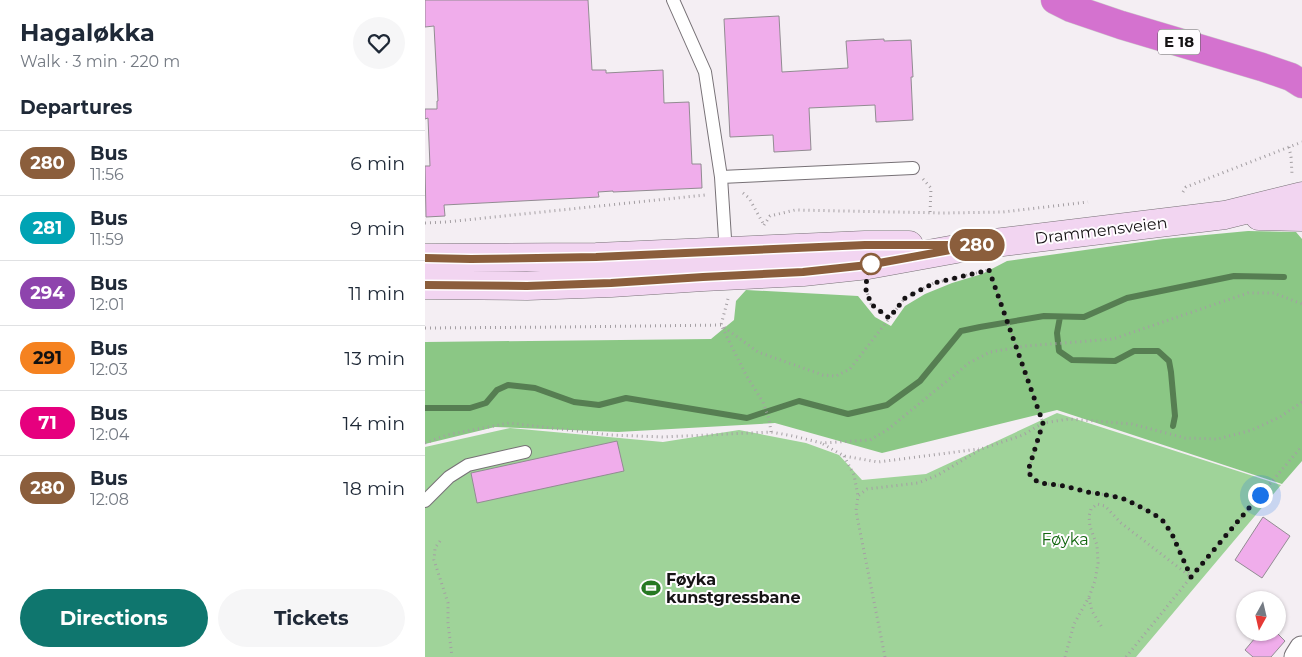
<!DOCTYPE html>
<html lang="en">
<head>
<meta charset="utf-8">
<style>
  :root { --surface:#fff; --page:#f6f6f7; --text:#1f2937; --muted:#747a83; --line:#e0e1e3; --accent:#0f766e }
  body { margin:0; font-family:Montserrat,sans-serif; background:var(--page); color:var(--text); height:100vh; display:flex; flex-direction:column; font-size:19px; white-space:nowrap }
  * { box-sizing:border-box; margin:0 }
  p { font-size:16px; color:var(--muted) }
  .icon { flex:none; width:28px; height:28px; fill:none; stroke:currentColor; stroke-width:2; stroke-linecap:round; stroke-linejoin:round }
  .map { position:relative; flex:1; overflow:hidden }
  .side { display:flex; flex-direction:column; background:var(--surface); width:425px }
  .side>* { flex:none }
  .badge { padding:0 10px; border-radius:16px; font-size:18px; line-height:32px }
  .needle { width:32px; rotate:188deg }
  .fabs { position:absolute; left:811px; top:591px; display:grid; gap:10px }
  .fabs a { display:grid; place-items:center; width:50px; height:50px; border-radius:50%; background:var(--surface); box-shadow:0 1px 4px #0004; font-size:25px }
  .you { position:absolute; width:25px; height:25px; margin:-12px; border:4px solid #fff; border-radius:50%; background:#1a73e8; box-shadow:0 0 0 8px #1a73e833 }
  .map>.badge { position:absolute; translate:-50% -50%; box-shadow:0 0 0 2px #fff }
  h2 { padding:0 20px; font-size:19px; line-height:45px }
  .round { display:grid; place-items:center; flex:none; width:52px; height:52px; border-radius:26px; background:var(--page) }
  .headline { display:flex; align-items:center; justify-content:space-between; height:85px; padding:0 20px }
  h1 { font-size:24px; font-weight:700; line-height:38px }
  .primary-button { display:flex; gap:10px; margin-top:auto; padding:10px 20px }
  .primary-button a { flex:1; height:58px; border-radius:30px; background:var(--accent); color:#fff; font-size:20px; font-weight:700; line-height:58px; text-align:center }
  .primary-button a+a { background:var(--page); color:var(--text) }
  ul { padding:0; list-style:none }
  li { display:flex; align-items:center; gap:15px; height:65px; padding:0 20px; border-top:1px solid var(--line) }
  li div { flex:1 }
  li b { display:block; font-size:19px }
  li em { font-style:normal }
  li .badge { min-width:55px; font-weight:700; text-align:center }
  main { display:flex; flex:1; min-height:0 }
  .map>svg:first-child { display:block }
  .green { fill:#9fd399 }
  .forest { fill:#8bc785 }
  .lines { fill:none; stroke-linecap:round; stroke-linejoin:round }
  .stream { stroke:#567e52; stroke-width:6 }
  .building { fill:#f0adeb; stroke:#928c92 }
  .lane-casing { stroke:#777176; stroke-width:14 }
  .street-casing { stroke:#777176; stroke-width:27 }
  .secondary-casing { stroke:#777176; stroke-width:29 }
  .highway-casing { stroke:#cccbcb; stroke-width:29 }
  .path { stroke:#a49fa3; stroke-width:3; stroke-dasharray:1 4; stroke-linecap:butt }
  .lane { stroke:#fff; stroke-width:12 }
  .street { stroke:#fff; stroke-width:25 }
  .secondary { stroke:#f2d5f1; stroke-width:28 }
  .highway { stroke:#d472cf; stroke-width:28 }
  .path-bridge { stroke:#a49fa3; stroke-width:3; stroke-dasharray:1 4; stroke-linecap:butt }
  .line-casing { stroke:#fff; stroke-width:11 }
  .line { stroke:#8b5e3c; stroke-width:8 }
  .walk { stroke:#151214; stroke-width:5; stroke-dasharray:0 9 }
  .stop-dot { fill:#fff; stroke:#8b5e3c; stroke-width:2.5 }
  .labels { text-anchor:middle; stroke-width:4; stroke-linejoin:round; paint-order:stroke }
  .shield { fill:#fffcff; stroke:#5b585a; stroke-width:1 }
  .shield-label { font-size:15px; font-weight:bold; fill:#151214 }
  .street-label { font-size:16px; fill:#151214; stroke:#fffcff }
  .park-label { font-size:16px; fill:#136710; stroke:#fffcff }
  .poi-label { font-size:16px; font-weight:bold; fill:#151214; stroke:#fffcff; text-anchor:start }
</style>
</head>
<body>
<main>
<section class="side">
<div class="headline"><div><h1>Hagaløkka</h1><p>Walk · 3 min · 220 m</p></div><a class="round"><svg class="icon" aria-label="heart" viewBox="0 0 24 24"><path d="M12 20l-8-8c-3-5 5-10 8-4 3-6 11-1 8 4z"/></svg></a></div>
<h2>Departures</h2>
<ul>
<li><span class="badge" style="background:#8b5e3c;color:#fff">280</span><div><b>Bus</b><p>11:56</p></div><em>6 min</em></li>
<li><span class="badge" style="background:#00a3b4;color:#fff">281</span><div><b>Bus</b><p>11:59</p></div><em>9 min</em></li>
<li><span class="badge" style="background:#8e44ad;color:#fff">294</span><div><b>Bus</b><p>12:01</p></div><em>11 min</em></li>
<li><span class="badge" style="background:#f58220;color:#111">291</span><div><b>Bus</b><p>12:03</p></div><em>13 min</em></li>
<li><span class="badge" style="background:#e6007e;color:#fff">71</span><div><b>Bus</b><p>12:04</p></div><em>14 min</em></li>
<li><span class="badge" style="background:#8b5e3c;color:#fff">280</span><div><b>Bus</b><p>12:08</p></div><em>18 min</em></li>
</ul>
<div class="primary-button"><a>Directions</a><a>Tickets</a></div>
</section>
<div class="map">
<svg width="877" height="657" viewBox="0 0 877 657">
  <rect width="100%" height="100%" fill="#f4eef3"/>
  <!-- green -->
  <path class="green" d="M632,413l224,72 -145,172h-711v-210l85,-19 153,14 76,-12 67,13 33,12 23,25 64,-6z"/>
  <!-- forest -->
  <path class="forest" d="M823,231l48,1 6,7v222l-20,23 -225,-74 -175,43 -107,-30 -157,9 -123,-5 -70,17v-102l286,-3 23,-19 2,-19 10,-11 112,6 17,21 16,9 14,-20 20,-12 27,-11 30,-9 25,-13 156,-22z"/>
  <g class="lines">
    <!-- stream -->
    <path class="stream" d="M635,317l-3,16 2,18 13,9 43,1 19,-10h24l11,10 2,11 4,44 -2,10
      M0,408h45l16,-5 11,-13 11,-5 27,3 39,14 25,3 27,-7 121,20 52,-17 49,13 39,-9 33,-24 41,-50 19,-4 64,-11 40,1 43,-19 107,-22 50,1"/>
  </g>
  <!-- building -->
  <path class="building" d="M0,0h163l4,70h14v3l57,-3 1,33 25,-1 3,62h9l1,24 -89,4v-1l-15,1 1,5 -155,8 1,11 -19,1 -1,-51h5l-2,-48 -3,1v-10h12v-8h1l-4,-75 -9,1z
    M354,16l3,56 66,-4 -2,-27 38,-2v2l27,-1 2,37h-2l2,43 -37,2 -1,-17 -66,3 2,42 -37,2 -1,-17 -43,2 -6,-118z
    M192,441l7,30 -147,32 -6,-30z
    M838,517l27,19 -28,42 -27,-18z
    M835,632h16l9,9 -14,16h-18l-8,-7z"/>
  <g class="lines">
    <!-- lane casing -->
    <g class="lane-casing">
      <path id="lane" d="M248,0l32,72 16,105 5,77
        M296,177l192,-9
        M0,501l24,-24 19,-12 57,-13"/>
    </g>
    <!-- street casing -->
    <g class="street-casing">
      <path id="street" d="M872,657l5,-8"/>
    </g>
    <!-- secondary casing -->
    <g class="secondary-casing">
      <path id="secondary" d="M834,216l43,1
        M0,258l171,-1 269,-12h44
        M0,285l102,1 84,-3 92,-6 100,-5 65,-7 110,-20 247,-30 77,-19"/>
    </g>
    <!-- highway casing -->
    <g class="highway-casing">
      <path id="highway" d="M630,0l16,8 50,17 141,42 29,10 11,7"/>
    </g>
    <!-- path -->
    <path class="path" d="M864,147l2,10 1,17
      M498,179l8,9 -1,25
      M758,192l3,-5 116,-45
      M318,193l6,5 15,27
      M0,223l21,-1 259,-27
      M339,225l6,-9 25,-6 148,3 60,-1 85,-10
      M441,289l5,15 18,14
      M303,299l-7,26 25,50 17,27 6,17 2,13
      M0,328l139,-1 157,-2 37,27 65,23 13,1 14,-7 55,-71 29,-15 55,-13 11,31
      M618,424l-15,47 4,7 8,5 25,3 22,6 26,4 14,4 27,14 10,7 8,13 19,42
      M0,443l22,-8 62,-12 102,12 52,2 108,-5 22,4 29,7 48,-3 17,-10 82,-67 21,-11 36,-6 87,-7 135,-46h26l28,11
      M398,444l21,12 34,6 101,-13
      M419,456l10,19 4,21
      M15,541l-5,7 -1,12 14,43v20l4,34
      M664,598l3,13 11,18
      M460,657l-29,-146 2,-15 9,-7 51,-6 20,-8 43,-26 42,-14 20,-12 26,-4 63,5 53,14 33,1 34,-9 28,-13 22,-15
      M640,657l9,-33 15,-27 6,-16 3,-18 -1,-18 -7,-18 -1,-11 2,-7 6,-5 8,2 16,17 70,54
      M701,657l65,-80 111,-131"/>
    <!-- lane -->
    <use href="#lane" class="lane"/>
    <!-- street -->
    <use href="#street" class="street"/>
    <!-- secondary -->
    <use href="#secondary" class="secondary"/>
    <!-- highway -->
    <use href="#highway" class="highway"/>
    <!-- path-bridge -->
    <path class="path-bridge" d="M575,301l43,122"/>
  </g>
  <g class="lines">
    <!-- line casing -->
    <g class="line-casing">
      <path id="line" d="M0,258l46,1 125,-2 269,-12h113l-110,20 -65,7 -100,5 -92,6 -84,3 -102,-1"/>
    </g>
    <!-- line -->
    <use href="#line" class="line"/>
    <!-- walk -->
    <path class="walk" d="M446,264l-6,23 6,17 18,14 16,-20 29,-15 55,-13 54,153 -15,48 4,7 8,5 25,3 22,6 26,4 14,4 27,14 9,7 9,13 19,43 69,-82"/>
  </g>
  <!-- icons -->
  <defs>
    <g id="stadium-bare" transform="scale(1.5)"><path d="M0-5a6.5 5 0 1 0 0 10a6.5 5 0 1 0 0-10ZM-3.5-1.8h7v3.6h-7Z" fill="#267822" stroke="#fffcff" stroke-width="2.5" paint-order="stroke"/></g>
  </defs>
  <g fill-rule="evenodd">
    <use href="#stadium-bare" x="226" y="588"/>
  </g>
  <!-- markers -->
  <circle class="stop-dot" cx="446" cy="264" r="10"/>
  <g class="labels">
    <!-- shield labels -->
    <rect class="shield" x="733" y="29.5" width="42" height="25" rx="4"/>
    <g class="shield-label">
      <text x="754" y="47">E 18</text>
    </g>
    <!-- street labels -->
    <g class="street-label">
      <text transform="translate(676 230) rotate(-7)" y="6">Drammensveien</text>
    </g>
    <!-- park labels -->
    <g class="park-label">
      <text x="640" y="545">Føyka</text>
    </g>
    <!-- poi labels -->
    <g class="poi-label">
      <text x="241" y="585">Føyka<tspan x="241" dy="18">kunstgressbane</tspan></text>
    </g>
  </g>
</svg>
<div class="fabs">
<a><svg class="needle" viewBox="-14 -14 28 28"><path d="M0-13l5 13h-10z" fill="#e53935"/><path d="M0 13l5-13h-10z" fill="#747a83"/></svg></a>
</div>
<div class="you" style="left:835px;top:495px"></div>
<b class="badge" style="left:552px;top:245px;background:#8b5e3c;color:#fff">280</b>
</div>
</main>
</body>
</html>
